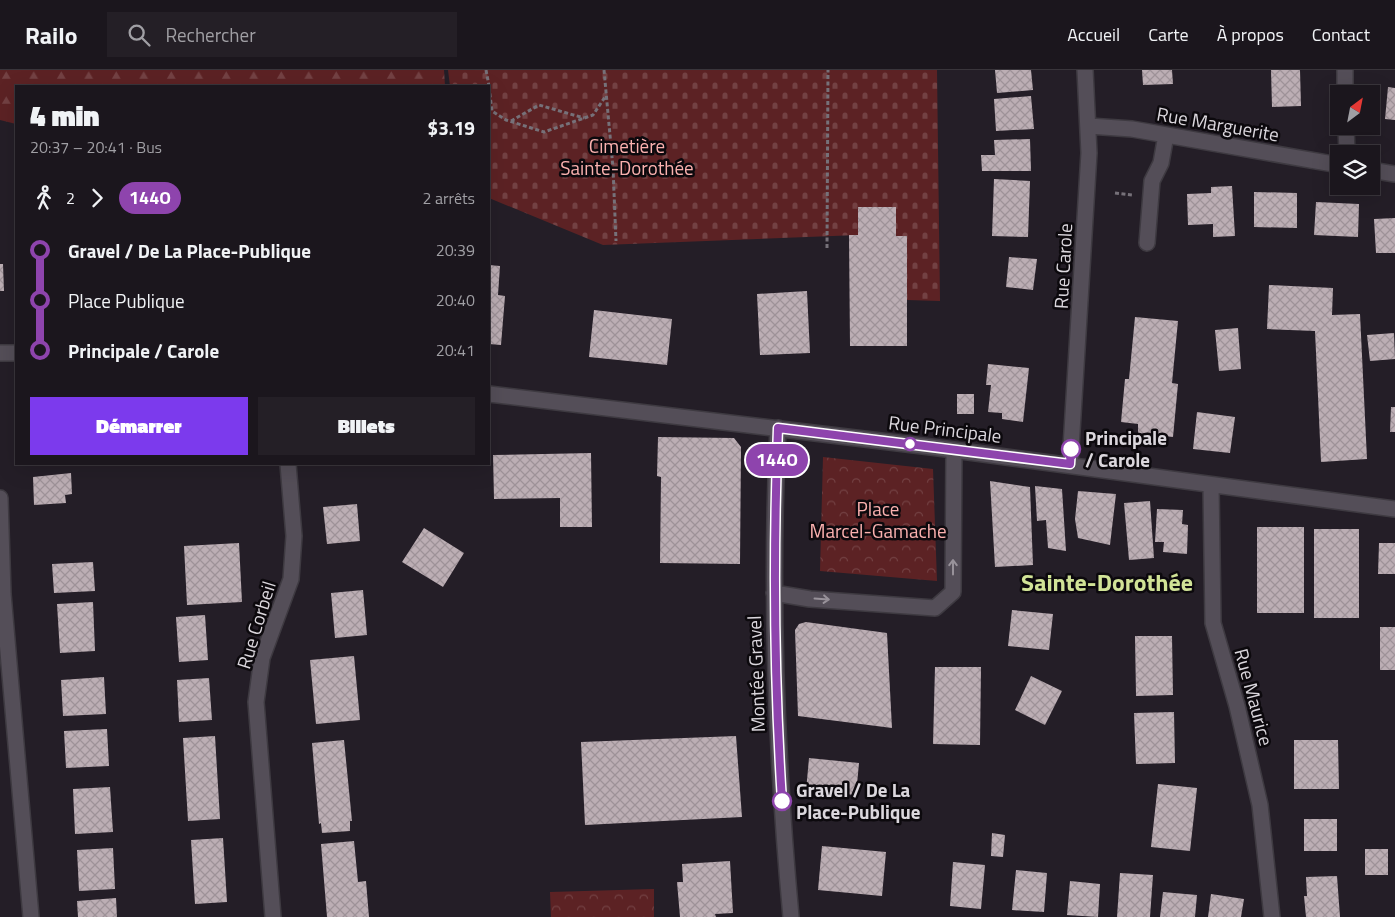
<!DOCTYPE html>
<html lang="fr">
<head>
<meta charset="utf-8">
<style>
  :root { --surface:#1b161d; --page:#241f26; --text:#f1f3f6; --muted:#a09fa4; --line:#39353b; --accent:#7c3aed }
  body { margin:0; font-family:"Titillium Web",sans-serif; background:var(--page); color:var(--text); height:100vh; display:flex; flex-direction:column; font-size:19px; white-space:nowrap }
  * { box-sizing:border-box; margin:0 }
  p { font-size:16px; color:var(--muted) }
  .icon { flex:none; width:28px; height:28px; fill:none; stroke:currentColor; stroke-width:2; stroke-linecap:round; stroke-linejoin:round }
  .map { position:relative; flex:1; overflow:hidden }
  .sheet { position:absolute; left:15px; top:15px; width:475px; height:380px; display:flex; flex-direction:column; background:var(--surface); border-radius:0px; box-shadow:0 5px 20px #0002,0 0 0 1px var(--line) }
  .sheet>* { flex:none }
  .badge { padding:0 10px; border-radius:16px; font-size:18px; line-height:32px }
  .needle { width:32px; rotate:32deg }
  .fabs { position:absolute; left:1330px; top:15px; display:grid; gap:10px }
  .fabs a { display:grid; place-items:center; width:50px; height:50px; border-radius:0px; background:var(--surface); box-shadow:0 5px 20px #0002,0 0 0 1px var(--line); font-size:25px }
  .map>.badge { position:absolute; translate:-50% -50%; box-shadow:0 0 0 2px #fff }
  .legs { display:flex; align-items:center; gap:8px; height:55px; padding:0 15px; font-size:16px }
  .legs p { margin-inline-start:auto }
  .head { display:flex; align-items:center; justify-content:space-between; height:85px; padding:0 15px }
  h1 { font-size:28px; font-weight:800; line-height:38px }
  .primary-button { display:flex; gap:10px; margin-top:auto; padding:10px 15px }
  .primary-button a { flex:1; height:58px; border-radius:0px; background:var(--accent); color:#fff; font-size:20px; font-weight:800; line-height:58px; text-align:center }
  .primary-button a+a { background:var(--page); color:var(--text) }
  ul { padding:0 15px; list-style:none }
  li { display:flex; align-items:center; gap:18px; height:50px; font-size:19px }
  li i { display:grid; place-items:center; width:8px; height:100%; margin:0 6px; background:currentColor }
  li i::after { content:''; width:12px; height:12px; margin:-6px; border:4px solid; border-radius:50%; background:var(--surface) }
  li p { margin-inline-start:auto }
  li:first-child i { background:linear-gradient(#0000 50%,currentColor 0) }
  li:last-child i { background:linear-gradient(currentColor 50%,#0000 0) }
  header { display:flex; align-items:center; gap:30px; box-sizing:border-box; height:70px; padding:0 25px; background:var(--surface); border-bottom:1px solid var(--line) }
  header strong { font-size:24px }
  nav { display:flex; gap:28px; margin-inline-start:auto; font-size:18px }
  .search { width:350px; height:45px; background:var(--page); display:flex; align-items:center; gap:12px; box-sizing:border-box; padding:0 18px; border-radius:0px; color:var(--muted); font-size:19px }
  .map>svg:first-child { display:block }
  .forest { fill:url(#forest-firs) }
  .cemetery { fill:url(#cemetery-stones) }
  .park { fill:url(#park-crowns) }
  .building { fill:url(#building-cross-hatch) }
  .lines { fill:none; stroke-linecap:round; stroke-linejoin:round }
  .minor-casing { stroke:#3e3a41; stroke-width:18 }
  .path { stroke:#767179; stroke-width:3; stroke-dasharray:4 2.5; stroke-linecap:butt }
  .minor { stroke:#544e58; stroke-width:15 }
  .oneway { stroke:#98929a }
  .line-1-casing { stroke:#fff; stroke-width:11 }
  .line-1 { stroke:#8e44ad; stroke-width:8 }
  .stop-1-dot { fill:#fff; stroke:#8e44ad; stroke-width:2.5 }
  .labels { text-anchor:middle; stroke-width:5; stroke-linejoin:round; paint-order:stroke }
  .street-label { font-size:19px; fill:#dbd7dd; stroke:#0c090d }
  .park-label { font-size:19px; fill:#fbb1af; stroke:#0c090d }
  .stop-label { font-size:19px; font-weight:bold; fill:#dbd7dd; stroke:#0c090d; text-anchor:start }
  .district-label { font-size:24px; font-weight:bold; fill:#d1e397; stroke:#0c090d }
</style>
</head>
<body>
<header>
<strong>Railo</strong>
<div class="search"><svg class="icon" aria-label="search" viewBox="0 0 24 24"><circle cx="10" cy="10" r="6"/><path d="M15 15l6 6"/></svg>Rechercher</div>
<nav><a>Accueil</a><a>Carte</a><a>À propos</a><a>Contact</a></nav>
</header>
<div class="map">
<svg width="1395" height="847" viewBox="0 0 1395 847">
  <defs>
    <pattern id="forest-firs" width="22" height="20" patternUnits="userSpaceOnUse" patternTransform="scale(1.25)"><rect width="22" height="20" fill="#5c2224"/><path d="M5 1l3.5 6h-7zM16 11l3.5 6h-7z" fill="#734143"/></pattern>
    <pattern id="cemetery-stones" width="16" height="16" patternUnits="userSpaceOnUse" patternTransform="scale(1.25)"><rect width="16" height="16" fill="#5c2224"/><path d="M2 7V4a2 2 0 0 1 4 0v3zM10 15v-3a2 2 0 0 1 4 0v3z" fill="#734143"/></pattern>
    <pattern id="park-crowns" width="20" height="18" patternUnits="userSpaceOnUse" patternTransform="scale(1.25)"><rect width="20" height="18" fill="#5c2224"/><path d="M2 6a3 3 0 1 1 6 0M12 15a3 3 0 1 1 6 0" fill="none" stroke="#734143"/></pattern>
    <pattern id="building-cross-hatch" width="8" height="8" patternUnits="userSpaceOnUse" patternTransform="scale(1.25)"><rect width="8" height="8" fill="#bcaeb4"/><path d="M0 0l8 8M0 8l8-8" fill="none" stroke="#9e9298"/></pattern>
  </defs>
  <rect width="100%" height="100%" fill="#241e27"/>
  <!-- forest -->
  <path class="forest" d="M0,0h444l1,16h-429v38l-16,-4z"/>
  <!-- cemetery -->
  <path class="cemetery" d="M448,0h489l3,231 -33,-1v-63l-11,-1v-29h-38v28l-255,10 -114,-47v-112h-39z"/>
  <!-- park -->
  <path class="park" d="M823,387l110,12 4,112 -117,-10z
    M654,819v28h-103l-1,-25z"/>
  <!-- building -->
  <path class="building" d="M995,0h36l2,20 -36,3z
    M1142,0h30l1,14 -30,1z
    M1271,0h29l1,36 -29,1z
    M1388,17l7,1v32l-10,-1z
    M1031,26l3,33 -38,2 -2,-32z
    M1030,69l1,32h-49l-1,-16h14l-1,-15z
    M994,109l36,2 -2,56 -36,-1z
    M1232,116l3,50 -22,1v-13l-25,1 -1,-31 24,-1v-6z
    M1254,122l43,1v35l-43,-1z
    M1316,132l43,2 -1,33 -44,-2z
    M858,137h38v29h11v110h-57l-1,-111h9z
    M1395,148v35h-19l-2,-34z
    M1009,187l28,2 -4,31 -27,-3z
    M0,194h3l1,27h-4z
    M489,195l11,1 -2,29 7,1 -4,49 -12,-1z
    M1269,215l64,3 -1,27 28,-1 7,145 -46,3 -6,-131 -48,-2z
    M807,221l3,62 -50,2 -3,-61z
    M594,240l78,9 -5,46 -78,-8z
    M1135,247l43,4 -6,62 6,1 -5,53 -35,-4v-9l-17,-2 4,-43h4z
    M1238,258l3,41 -22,2 -4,-41z
    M1394,263l1,26 -25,2 -3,-26z
    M988,294l41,4 -6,54 -21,-3v-6l-14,-1 3,-27h-5z
    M957,324h17v20h-17z
    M1391,337h4v25h-5z
    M1197,342l38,5 -5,36 -37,-4z
    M658,367l76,1 7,9 -1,117 -80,-1 1,-86 -4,-1z
    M591,383l1,74h-32v-29l-66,1 -1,-44z
    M71,403l1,21 -7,1 1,8 -32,2 -1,-28z
    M990,411l40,6 3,78 -38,2z
    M1035,416l27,3 4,62 -18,-3 -2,-28 -9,1z
    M1078,421l38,3 -6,51 -32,-7 -3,-19z
    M1150,431l4,57 -25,2 -5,-57z
    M357,434l3,37 -33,3 -4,-37z
    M1157,439l26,1 -1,14 6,1 -1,29 -24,-2 1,-10h-9z
    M1257,457h47v86h-47z
    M424,458l40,25 -21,34 -41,-25z
    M1314,459h45v89h-45z
    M239,473l3,59 -55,3 -3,-59z
    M1379,473h16v31h-17z
    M93,492l2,29 -41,2 -2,-29z
    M363,520l4,45 -32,3 -4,-45z
    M93,532l2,49 -35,2 -3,-49z
    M1012,540l41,4 -4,36 -41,-4z
    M205,545l3,45 -29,2 -3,-45z
    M806,552l81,11 5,95 -94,-12 -3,-86 4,-6z
    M1380,557h15v43h-15z
    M1135,566h37l1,59 -37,1z
    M354,586l6,64 -44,4 -6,-64z
    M935,597h46l-1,78 -47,-1z
    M1031,606l31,15 -17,34 -30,-15z
    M104,607l2,37 -43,2 -2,-36z
    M209,608l3,42 -33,2 -2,-42z
    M1174,642l1,51 -39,1 -2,-51z
    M107,659l2,37 -43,2 -2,-37z
    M215,666l5,83 -32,2 -5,-83z
    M736,666l6,81 -157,8 -4,-83z
    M344,670l8,81h-2v10l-28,2 -1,-10 -2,1 -7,-81z
    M1294,670h44l1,49h-45z
    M809,688l50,5 -3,32 -50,-4z
    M1158,714l39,4 -7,63 -39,-4z
    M110,717l3,45 -38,2 -2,-45z
    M1304,749h33v32h-33z
    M992,763l13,2 -2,22 -12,-1z
    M223,768l4,64 -32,2 -4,-64z
    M354,771l4,41 8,-1 3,36h-42l-6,-73z
    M822,776l64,6 -4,44 -64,-6z
    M113,778l2,41 -36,2 -2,-41z
    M1365,779h23v26h-23z
    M730,791l3,52 -18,1 1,3h-36l-3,-35h6l-1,-18z
    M953,792l32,3 -4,44 -31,-3z
    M1016,800l31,3 -3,39 -32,-2z
    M1120,803l33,2 -3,42h-33z
    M1337,806l3,41h-34l-2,-21h3l-1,-19z
    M1070,811l30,3 -2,33 -31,-2z
    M1163,822l34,3 -2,22h-35z
    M1211,824l33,5 -3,18h-33z
    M116,828l1,19h-39l-1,-16z"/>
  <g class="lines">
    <!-- minor casing -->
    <g class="minor-casing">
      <path id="minor" d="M1345,0v24
        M1089,56l43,3 207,36
        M1346,56l1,28
        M1371,100l24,4
        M1147,173l5,-62 9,-18 5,-28
        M0,283h16
        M489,324l442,53 464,62
        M778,358c-8,163 -2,327 13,489
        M1070,394l19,-311 -4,-83
        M1211,416l2,137 24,83 23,99 12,112
        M0,428l3,96 28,323
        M774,523l36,6 125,9 18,-16 1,-142
        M273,847l-17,-215 6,-44 29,-79 3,-43 -6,-72"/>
    </g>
    <!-- path -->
    <path class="path" d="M486,0l3,16
      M604,0l9,98 3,73
      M489,17l3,24 14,9 38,12 49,-17 12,-18
      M511,51l28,-16 45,13
      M1115,123l17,2
      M827,178l1,-178"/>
    <!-- minor -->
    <use href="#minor" class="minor"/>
  </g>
  <!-- one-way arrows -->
  <defs><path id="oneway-shaft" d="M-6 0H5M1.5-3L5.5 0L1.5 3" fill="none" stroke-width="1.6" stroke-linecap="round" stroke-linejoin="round" transform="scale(1.25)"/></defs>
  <g class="oneway">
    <use href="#oneway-shaft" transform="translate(953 497) rotate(-90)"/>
    <use href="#oneway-shaft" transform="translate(822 529) rotate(4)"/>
  </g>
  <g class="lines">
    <!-- line-1 casing -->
    <g class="line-1-casing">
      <path id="line-1" d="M782,731c-8,-124 -9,-248 -4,-373l292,36 1,-15"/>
    </g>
    <!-- line-1 -->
    <use href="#line-1" class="line-1"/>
  </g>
  <!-- markers -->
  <g class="stop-1-dot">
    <circle cx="910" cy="374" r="6"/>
    <circle cx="1071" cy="379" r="9"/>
    <circle cx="782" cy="731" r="9"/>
  </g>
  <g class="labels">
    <!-- street labels -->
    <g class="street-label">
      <text transform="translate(1218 54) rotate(10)" y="7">Rue Marguerite</text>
      <text transform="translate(1063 196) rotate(-87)" y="7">Rue Carole</text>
      <text transform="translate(945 359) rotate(7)" y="7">Rue Principale</text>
      <text transform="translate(256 555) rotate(-73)" y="7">Rue Corbeil</text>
      <text transform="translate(756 604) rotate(-92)" y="7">Montée Gravel</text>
      <text transform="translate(1254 627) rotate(75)" y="7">Rue Maurice</text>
    </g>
    <!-- park labels -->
    <g class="park-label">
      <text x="627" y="83">Cimetière<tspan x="627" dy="22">Sainte-Dorothée</tspan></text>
      <text x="878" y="446">Place<tspan x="878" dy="22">Marcel-Gamache</tspan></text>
    </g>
    <!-- stop labels -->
    <g class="stop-label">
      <text x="1085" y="375">Principale<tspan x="1085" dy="22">/ Carole</tspan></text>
      <text x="796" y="727">Gravel / De La<tspan x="796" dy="22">Place-Publique</tspan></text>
    </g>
    <!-- district labels -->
    <g class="district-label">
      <text x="1107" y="521">Sainte-Dorothée</text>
    </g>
  </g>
</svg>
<div class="fabs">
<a><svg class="needle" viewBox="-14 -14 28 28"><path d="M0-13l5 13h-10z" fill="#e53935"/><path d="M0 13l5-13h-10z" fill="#a09fa4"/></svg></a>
<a><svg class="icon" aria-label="layers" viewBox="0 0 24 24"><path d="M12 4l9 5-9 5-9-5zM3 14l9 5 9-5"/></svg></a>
</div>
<b class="badge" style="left:777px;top:390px;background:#8e44ad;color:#fff">144O</b>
<section class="sheet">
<div class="head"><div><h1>4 min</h1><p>20:37 – 20:41 · Bus</p></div><b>$3.19</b></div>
<div class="legs"><svg class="icon" aria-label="walk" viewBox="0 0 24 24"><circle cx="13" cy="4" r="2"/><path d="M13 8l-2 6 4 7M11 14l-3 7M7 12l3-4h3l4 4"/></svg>2<svg class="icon" aria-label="forward" viewBox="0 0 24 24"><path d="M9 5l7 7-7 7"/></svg><b class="badge" style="background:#8e44ad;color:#fff">144O</b><p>2 arrêts</p></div>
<ul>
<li><i style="color:#8e44ad"></i><b>Gravel / De La Place-Publique</b><p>20:39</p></li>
<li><i style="color:#8e44ad"></i><span>Place Publique</span><p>20:40</p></li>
<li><i style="color:#8e44ad"></i><b>Principale / Carole</b><p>20:41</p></li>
</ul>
<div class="primary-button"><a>Démarrer</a><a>Billets</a></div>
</section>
</div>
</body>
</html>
